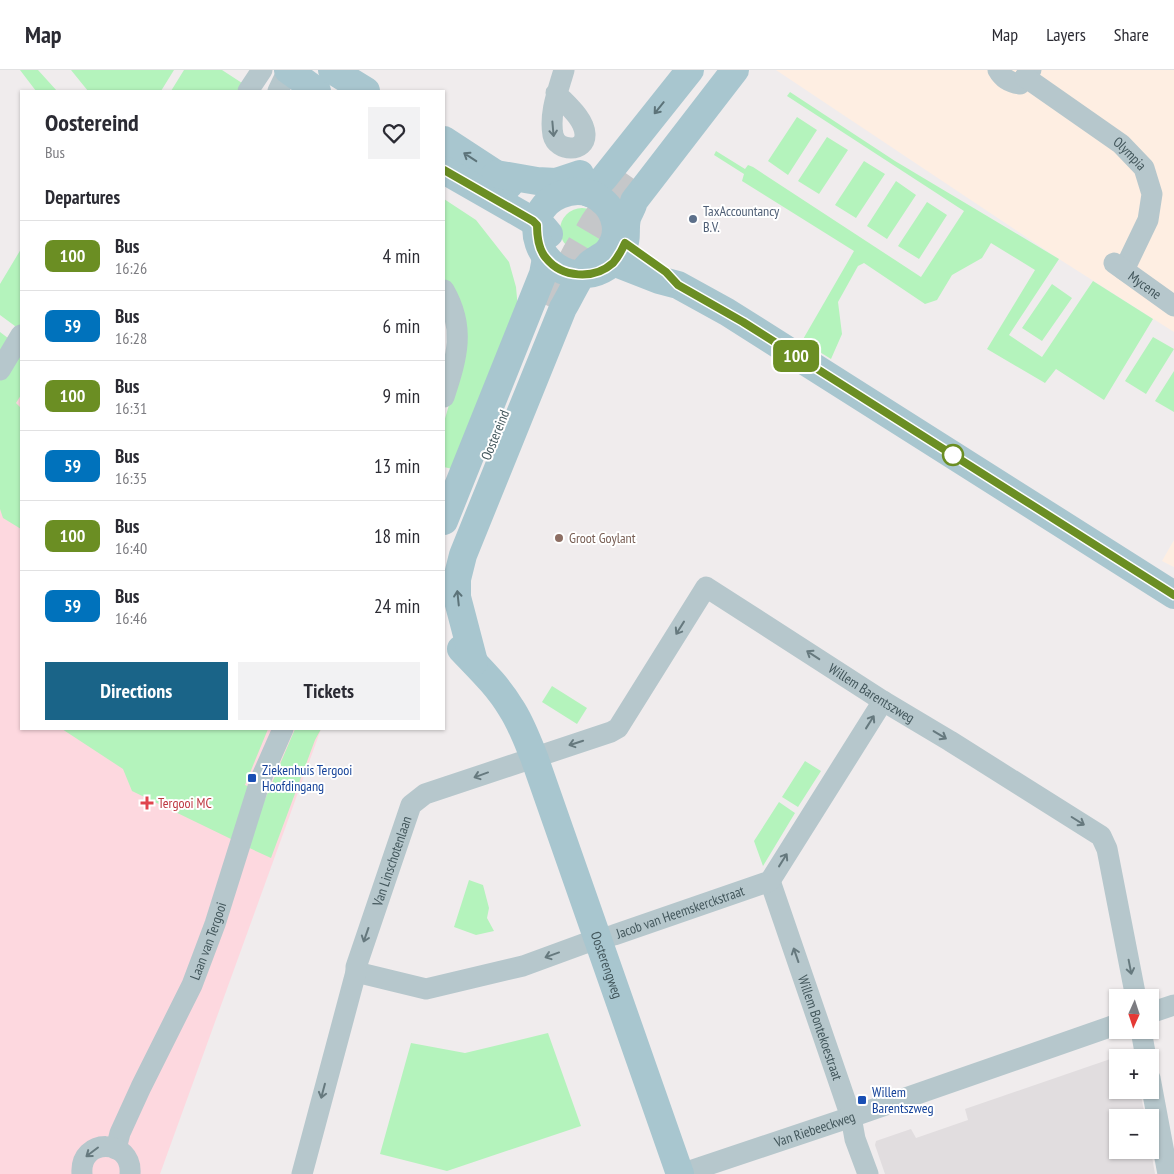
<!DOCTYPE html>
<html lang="en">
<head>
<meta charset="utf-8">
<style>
  :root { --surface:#fff; --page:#f2f2f3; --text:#2b2b33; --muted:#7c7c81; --line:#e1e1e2; --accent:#1a6488 }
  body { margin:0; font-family:"PT Sans Narrow",sans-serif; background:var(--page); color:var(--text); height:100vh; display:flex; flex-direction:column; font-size:19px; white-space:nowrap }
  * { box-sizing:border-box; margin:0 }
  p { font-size:16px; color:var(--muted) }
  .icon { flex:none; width:28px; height:28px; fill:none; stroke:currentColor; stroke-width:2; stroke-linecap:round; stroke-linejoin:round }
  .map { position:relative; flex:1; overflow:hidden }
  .side { position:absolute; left:20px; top:20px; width:425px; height:640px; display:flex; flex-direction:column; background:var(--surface); border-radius:0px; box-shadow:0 1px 4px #0004 }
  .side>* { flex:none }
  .badge { padding:0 10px; border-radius:8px; font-size:18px; line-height:32px }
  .needle { width:32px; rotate:183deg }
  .tools { position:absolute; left:1109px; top:919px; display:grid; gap:10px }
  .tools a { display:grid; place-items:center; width:50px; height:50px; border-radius:0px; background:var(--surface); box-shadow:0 1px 4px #0004; font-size:25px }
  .map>.badge { position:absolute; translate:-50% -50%; box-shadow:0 0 0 2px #fff }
  h2 { padding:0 25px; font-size:19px; line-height:45px }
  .round { display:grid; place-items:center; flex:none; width:52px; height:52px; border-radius:0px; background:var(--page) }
  .head { display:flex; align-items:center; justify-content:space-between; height:85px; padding:0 25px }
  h1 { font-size:24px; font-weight:600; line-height:38px }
  .button { display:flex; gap:10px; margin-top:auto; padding:10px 25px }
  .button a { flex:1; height:58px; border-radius:0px; background:var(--accent); color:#fff; font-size:20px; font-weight:600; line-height:58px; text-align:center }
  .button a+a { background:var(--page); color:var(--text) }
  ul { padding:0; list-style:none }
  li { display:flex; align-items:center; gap:15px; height:70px; padding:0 25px; border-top:1px solid var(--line) }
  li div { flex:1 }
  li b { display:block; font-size:19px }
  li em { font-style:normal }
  li .badge { min-width:55px; font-weight:700; text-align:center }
  header { display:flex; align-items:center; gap:30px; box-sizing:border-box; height:70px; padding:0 25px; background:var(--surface); border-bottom:1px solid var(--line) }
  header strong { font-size:24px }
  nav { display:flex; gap:28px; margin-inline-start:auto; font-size:18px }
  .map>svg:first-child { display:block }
  .commercial { fill:#feeee2 }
  .education { fill:#e1dddf }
  .medical { fill:#fdd8df }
  .green { fill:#b4f3bc }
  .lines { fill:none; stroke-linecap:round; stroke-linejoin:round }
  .major-tunnel { stroke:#c5c7c9; stroke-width:28; stroke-dasharray:28 14; stroke-linecap:butt }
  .minor { stroke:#b6c7cc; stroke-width:21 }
  .major { stroke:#a8c6cf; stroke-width:28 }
  .oneway { stroke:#5c7379 }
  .oneway2 { stroke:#66797e }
  .line-casing { stroke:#fff; stroke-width:11 }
  .line { stroke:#6b8e23; stroke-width:8 }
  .service-dot { fill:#5c6f8a; stroke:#fff; stroke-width:2 }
  .stop-dot { fill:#fff; stroke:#6b8e23; stroke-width:2.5 }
  .education-dot { fill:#8d6e63; stroke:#fff; stroke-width:2 }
  .transit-dot { fill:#1a4fb4; stroke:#fff; stroke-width:2 }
  .health-dot { fill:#e0444e; stroke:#fff; stroke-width:2 }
  .labels { text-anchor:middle; stroke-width:4; stroke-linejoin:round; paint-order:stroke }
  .street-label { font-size:14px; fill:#43575c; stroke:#fff }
  .service-label { font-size:14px; fill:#4e5e75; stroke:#fff; text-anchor:start }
  .education-label { font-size:14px; fill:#785e54; stroke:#fff; text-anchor:start }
  .transit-label { font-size:14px; fill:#164399; stroke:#fff; text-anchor:start }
  .health-label { font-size:14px; fill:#be3a42; stroke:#fff; text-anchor:start }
</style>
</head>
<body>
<header>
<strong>Map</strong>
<nav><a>Map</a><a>Layers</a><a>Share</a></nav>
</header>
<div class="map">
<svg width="1174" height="1104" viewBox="0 0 1174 1104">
  <rect width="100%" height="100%" fill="#f0eced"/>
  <!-- commercial -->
  <path class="commercial" d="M776,0h398v262l-115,-73z
    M1174,470v27l-12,-6z"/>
  <!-- education -->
  <path class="education" d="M1122,985l8,2 -12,1v32h22l5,27 -27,1v32h32v-5l5,29h-270l-10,-29 1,-4 35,-12 5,9 52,-18 -3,-11z"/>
  <!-- medical -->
  <path class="medical" d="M21,291v368h300l-161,445h-160v-779z"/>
  <!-- green -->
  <path class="green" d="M20,0h18l19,21h-21z
    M71,0h103l-13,21h-73z
    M184,0h38l20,13 -5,8h-66z
    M790,22l105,69 164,98 -50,76 33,22 51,-76 60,38 -49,81 -48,-31 -11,14 -58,-34 48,-79 -44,-27 -9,15 -30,17 -15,25 -12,4 -61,-41 -6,3 -20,36 4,32 -11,25 -29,-18 52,-90 -112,-70 2,-7 -30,-19 2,-4 29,18 3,-4 5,2 168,110 43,-66 -177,-115z
    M797,47l20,13 -29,45 -20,-14z
    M827,67l21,13 -29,44 -21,-13z
    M864,91l21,13 -29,44 -21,-13z
    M896,111l20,14 -29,44 -20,-13z
    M444,129l32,21 33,42 7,25 3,33 -63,150 -12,-3v-45l17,-58 -14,-81 -3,-5z
    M927,132l20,13 -28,44 -21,-13z
    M560 160a22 22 0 1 1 44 0a22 22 0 1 1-44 0Z
    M21,179v76l-2,4 -19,-14v-31z
    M1052,214l20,14 -30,43 -20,-13z
    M0,262l21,16v47l-5,8 5,5v121l-18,-11 -3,-9z
    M1153,267l21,12 -28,45 -21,-13z
    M1174,301v41l-19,-11z
    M552,616l35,22 -10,16 -35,-22z
    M62,659h206l-23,56 5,2 -17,53 -101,-49 -9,-22z
    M295,659h26l-6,11 -44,118 -26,-12z
    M805,691l16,10 -23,36 -16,-10z
    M779,732l16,11 -32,53 -9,-25z
    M469,810l14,5 6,23 -2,10 7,13 -18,4 -22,-8z
    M548,963l33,93 -134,45 -67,-17 31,-111 54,10z"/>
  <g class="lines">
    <!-- major-tunnel -->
    <path class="major-tunnel" d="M548,236l28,-53 19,-32 34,-48"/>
    <!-- minor -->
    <g class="minor">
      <path d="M998,0c5,9 13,13 22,14l11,-14"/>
      <path id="s1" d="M1025,7l96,67 23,24 8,26 -4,26 -24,50"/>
      <path d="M248,21l14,-21"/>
      <path d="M278,21l10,-21"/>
      <path d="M556,23c10,11 28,25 29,41 1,19 -28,18 -32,1 -4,-22 5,-44 11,-65"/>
      <path id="s2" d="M1114,193l60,43"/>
      <path d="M444,220c22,38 13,67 0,107"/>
      <path d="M0,300l21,-35"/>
      <path id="s3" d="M770,811l81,236 4,22 13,35"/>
      <path id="s4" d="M356,902l70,17 97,-23 60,-22 31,-9 156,-54 113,-180"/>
      <path d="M1150,943l24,-8"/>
      <path d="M1141,960l5,28"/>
      <path d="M1150,1008l18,96"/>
      <path id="s5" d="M116,1079l4,-16 21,-46 51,-102 23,-61 45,-143 23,-52"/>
      <path d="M82,1104c-3,-37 51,-36 48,0"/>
      <path id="s6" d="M302,1104l54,-202v-5l55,-162 14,-11 186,-62 7,-4 88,-141 177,114 67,40 151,95 6,13 29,149"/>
      <path id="s7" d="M681,1104l170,-57 267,-93"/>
    </g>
    <!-- major -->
    <g class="major">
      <path d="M288,0l29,21"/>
      <path d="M332,0l34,21"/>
      <path d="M444,70l52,34 13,11"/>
      <path d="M444,100l89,51 11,7 5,6"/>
      <path d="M496,104l41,7 19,1 24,-8"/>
      <path d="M589,123l15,-15 86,-108"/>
      <path d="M613,192l46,18 19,5 49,27 447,283"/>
      <path d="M444,451l99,-247 3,-16"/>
      <path id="s8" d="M461,579c18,19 37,37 50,59 10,15 16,32 23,49l146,417"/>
      <path d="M474,592l-17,-65v-18l6,-24 100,-247c7,-11 18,-37 28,-45 5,-4 11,-6 16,-11 15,-16 10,-41 -7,-53 -11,-9 -26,-10 -40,-4 -44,18 -22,85 28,79 14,-2 26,-10 33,-22 8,-15 3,-21 6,-34 2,-6 6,-11 7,-17l101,-131"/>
    </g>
  </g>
  <!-- one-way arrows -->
  <defs><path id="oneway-shaft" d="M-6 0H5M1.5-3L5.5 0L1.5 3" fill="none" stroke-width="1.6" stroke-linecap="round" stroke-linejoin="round" transform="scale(1.25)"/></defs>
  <g class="oneway">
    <use href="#oneway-shaft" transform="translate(659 38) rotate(129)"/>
    <use href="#oneway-shaft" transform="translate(470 87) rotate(-147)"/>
    <use href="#oneway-shaft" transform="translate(458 528) rotate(-96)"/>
  </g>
  <g class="oneway2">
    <use href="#oneway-shaft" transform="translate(553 59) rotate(85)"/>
    <use href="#oneway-shaft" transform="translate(680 558) rotate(122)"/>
    <use href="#oneway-shaft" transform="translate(813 585) rotate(-147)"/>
    <use href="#oneway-shaft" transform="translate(870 652) rotate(-58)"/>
    <use href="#oneway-shaft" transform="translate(940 665) rotate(31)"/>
    <use href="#oneway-shaft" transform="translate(576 673) rotate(162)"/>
    <use href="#oneway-shaft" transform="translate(481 705) rotate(160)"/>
    <use href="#oneway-shaft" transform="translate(1078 751) rotate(32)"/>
    <use href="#oneway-shaft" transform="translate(783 790) rotate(-58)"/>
    <use href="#oneway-shaft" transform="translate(366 865) rotate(109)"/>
    <use href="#oneway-shaft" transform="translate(552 885) rotate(160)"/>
    <use href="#oneway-shaft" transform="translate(796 885) rotate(-109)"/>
    <use href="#oneway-shaft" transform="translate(1130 897) rotate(79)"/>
    <use href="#oneway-shaft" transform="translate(323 1021) rotate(105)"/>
    <use href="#oneway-shaft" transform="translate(92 1082) rotate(143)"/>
  </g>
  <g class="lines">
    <!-- line casing -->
    <g class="line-casing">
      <path id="line" d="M444,100l89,51 4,4c0,11 1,24 9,33 16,20 48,22 67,5 5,-6 9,-13 12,-20l41,29 12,13 65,37 431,273"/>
    </g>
    <!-- line -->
    <use href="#line" class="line"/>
  </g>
  <!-- markers -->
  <circle class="service-dot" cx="693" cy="149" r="5"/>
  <circle class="stop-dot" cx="953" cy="385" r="10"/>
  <circle class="education-dot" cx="559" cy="468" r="5"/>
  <g class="transit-dot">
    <rect x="247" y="703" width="10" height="10" rx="2.5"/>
    <rect x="857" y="1025" width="10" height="10" rx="2.5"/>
  </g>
  <path class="health-dot" d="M144.5 725.5h5v5h5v5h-5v5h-5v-5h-5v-5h5z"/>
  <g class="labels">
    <!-- street labels -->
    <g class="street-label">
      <text dy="5" stroke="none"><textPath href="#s1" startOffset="130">Olympia</textPath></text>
      <text dy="5" stroke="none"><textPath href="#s2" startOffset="38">Mycene</textPath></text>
      <text transform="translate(495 365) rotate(-68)" y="5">Oostereind</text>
      <text dy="5" stroke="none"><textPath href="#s6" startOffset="970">Willem Barentszweg</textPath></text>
      <text dy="5" stroke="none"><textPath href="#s6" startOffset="326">Van Linschotenlaan</textPath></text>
      <text dy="5" stroke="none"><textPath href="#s4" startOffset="338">Jacob van Heemskerckstraat</textPath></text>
      <text dy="5" stroke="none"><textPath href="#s5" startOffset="228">Laan van Tergooi</textPath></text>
      <text dy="5" stroke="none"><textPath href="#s8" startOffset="352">Oosterengweg</textPath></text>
      <text dy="5" stroke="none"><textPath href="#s3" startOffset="155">Willem Bontekoestraat</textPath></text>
      <text dy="5" stroke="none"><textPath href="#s7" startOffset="141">Van Riebeeckweg</textPath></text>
    </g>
    <!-- service labels -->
    <g class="service-label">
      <text x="703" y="146">TaxAccountancy<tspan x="703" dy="16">B.V.</tspan></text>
    </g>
    <!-- education labels -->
    <g class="education-label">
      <text x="569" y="473">Groot Goylant</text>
    </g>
    <!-- transit labels -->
    <g class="transit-label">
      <text x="262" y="705">Ziekenhuis Tergooi<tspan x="262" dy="16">Hoofdingang</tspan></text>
      <text x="872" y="1027">Willem<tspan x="872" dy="16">Barentszweg</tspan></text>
    </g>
    <!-- health labels -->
    <g class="health-label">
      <text x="158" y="738">Tergooi MC</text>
    </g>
  </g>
</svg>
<div class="tools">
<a><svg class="needle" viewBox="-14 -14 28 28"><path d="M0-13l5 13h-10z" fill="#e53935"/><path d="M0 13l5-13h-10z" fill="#7c7c81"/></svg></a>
<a>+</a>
<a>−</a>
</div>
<b class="badge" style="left:796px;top:286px;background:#6b8e23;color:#fff">100</b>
<section class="side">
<div class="head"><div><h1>Oostereind</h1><p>Bus</p></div><a class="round"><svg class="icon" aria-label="heart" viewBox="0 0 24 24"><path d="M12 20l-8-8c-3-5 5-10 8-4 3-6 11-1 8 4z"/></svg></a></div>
<h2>Departures</h2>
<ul>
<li><span class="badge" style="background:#6b8e23;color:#fff">100</span><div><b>Bus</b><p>16:26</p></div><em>4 min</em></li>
<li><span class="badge" style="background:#0072bc;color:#fff">59</span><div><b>Bus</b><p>16:28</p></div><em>6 min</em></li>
<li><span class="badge" style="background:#6b8e23;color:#fff">100</span><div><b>Bus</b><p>16:31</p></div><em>9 min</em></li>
<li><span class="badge" style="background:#0072bc;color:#fff">59</span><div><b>Bus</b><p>16:35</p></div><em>13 min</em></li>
<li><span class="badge" style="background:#6b8e23;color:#fff">100</span><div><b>Bus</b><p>16:40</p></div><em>18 min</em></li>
<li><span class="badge" style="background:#0072bc;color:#fff">59</span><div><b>Bus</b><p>16:46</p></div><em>24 min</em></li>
</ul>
<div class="button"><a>Directions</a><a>Tickets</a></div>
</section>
</div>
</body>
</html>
